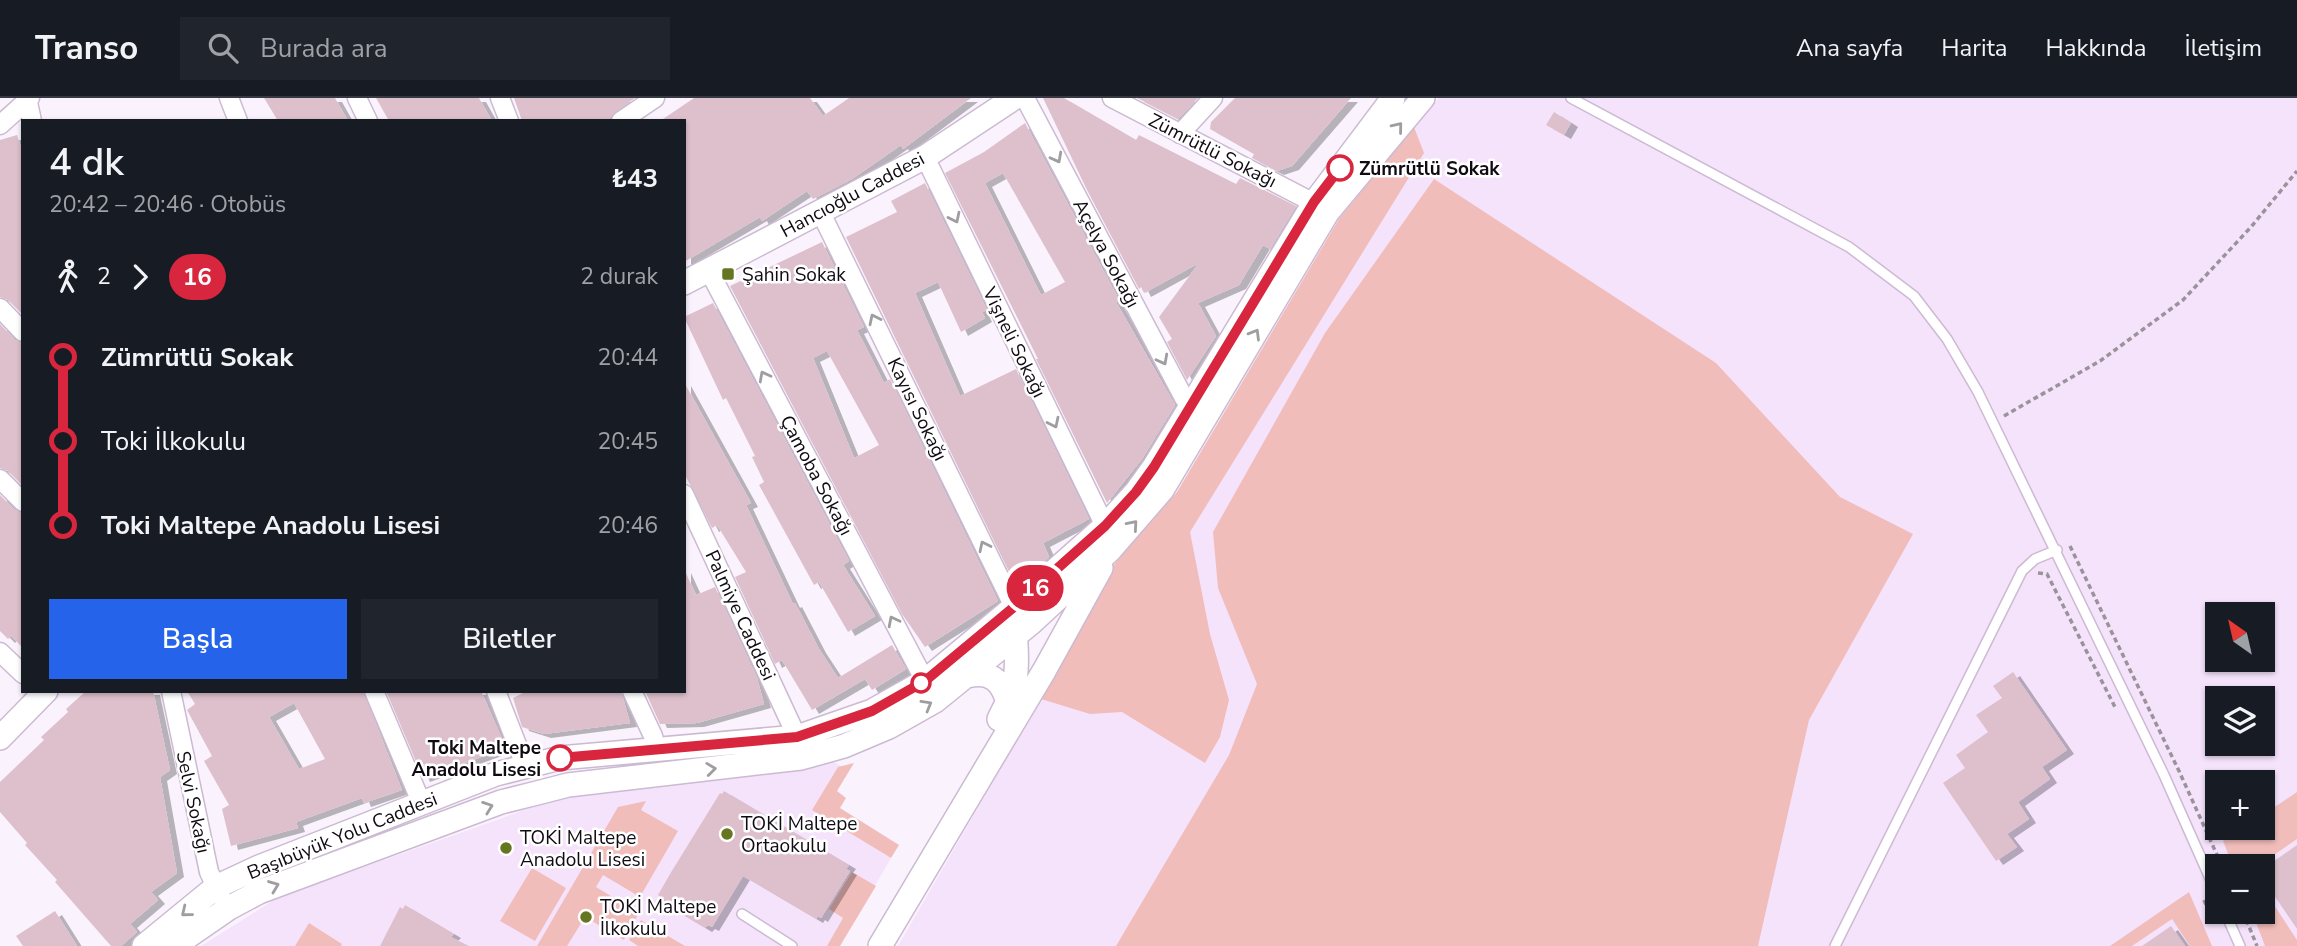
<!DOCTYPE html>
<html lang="tr">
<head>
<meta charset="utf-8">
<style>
  :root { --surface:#171b24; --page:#20242c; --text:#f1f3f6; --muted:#9ea1a6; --line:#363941; --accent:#2563eb }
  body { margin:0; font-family:"Nunito Sans",sans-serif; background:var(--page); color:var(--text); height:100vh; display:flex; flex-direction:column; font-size:26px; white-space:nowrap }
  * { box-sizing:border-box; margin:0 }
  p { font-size:23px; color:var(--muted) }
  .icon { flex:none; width:38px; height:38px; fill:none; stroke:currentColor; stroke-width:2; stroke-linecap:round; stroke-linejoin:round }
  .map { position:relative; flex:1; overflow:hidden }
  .panel { position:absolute; left:21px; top:21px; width:665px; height:574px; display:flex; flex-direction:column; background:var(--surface); border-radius:0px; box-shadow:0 2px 5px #0004 }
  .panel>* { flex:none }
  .badge { padding:0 14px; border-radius:23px; font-size:24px; line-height:46px }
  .needle { width:46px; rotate:326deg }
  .tools { position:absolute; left:2205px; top:504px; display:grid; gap:14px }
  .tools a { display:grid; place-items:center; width:70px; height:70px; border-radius:0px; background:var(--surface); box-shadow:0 2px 5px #0004; font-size:35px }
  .map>.badge { position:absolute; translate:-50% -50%; box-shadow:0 0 0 4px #fff }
  .legs { display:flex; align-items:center; gap:10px; height:77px; padding:0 28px; font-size:23px }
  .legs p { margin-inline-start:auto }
  .overview { display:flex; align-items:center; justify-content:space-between; height:119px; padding:0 28px }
  h1 { font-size:38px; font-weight:600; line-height:52px }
  .primary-button { display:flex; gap:14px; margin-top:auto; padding:14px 28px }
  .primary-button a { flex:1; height:80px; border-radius:0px; background:var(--accent); color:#fff; font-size:28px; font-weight:600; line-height:80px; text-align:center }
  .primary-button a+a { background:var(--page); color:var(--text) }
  ul { padding:0 28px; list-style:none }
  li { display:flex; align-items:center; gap:24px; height:84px; font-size:26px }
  li i { display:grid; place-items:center; width:10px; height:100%; margin:0 9px; background:currentColor }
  li i::after { content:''; width:18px; height:18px; margin:-9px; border:5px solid; border-radius:50%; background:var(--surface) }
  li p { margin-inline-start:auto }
  li:first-child i { background:linear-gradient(#0000 50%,currentColor 0) }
  li:last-child i { background:linear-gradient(currentColor 50%,#0000 0) }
  header { display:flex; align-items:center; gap:42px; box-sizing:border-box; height:98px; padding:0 35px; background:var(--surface); border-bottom:2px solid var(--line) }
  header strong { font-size:33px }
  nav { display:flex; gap:38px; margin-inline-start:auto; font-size:24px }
  .search { width:490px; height:63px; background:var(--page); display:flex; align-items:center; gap:18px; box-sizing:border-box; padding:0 24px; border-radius:0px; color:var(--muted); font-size:26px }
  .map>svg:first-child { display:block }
  .built { fill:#f5e3fc; fill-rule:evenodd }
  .green { fill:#f1bdbb }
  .building { fill:#dec0cd; fill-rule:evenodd; filter:url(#shadow) }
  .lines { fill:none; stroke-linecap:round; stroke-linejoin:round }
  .lane-casing { stroke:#ccbad2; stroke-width:12 }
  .street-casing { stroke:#ccbad2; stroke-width:21 }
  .secondary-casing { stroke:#ccbad2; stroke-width:26 }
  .path { stroke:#9a939c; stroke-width:3.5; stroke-dasharray:5 3.5; stroke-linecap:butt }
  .lane { stroke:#fff; stroke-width:9 }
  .street { stroke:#fff; stroke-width:18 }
  .secondary { stroke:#fff; stroke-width:23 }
  .oneway { stroke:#9f9da0 }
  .line-1-casing { stroke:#fff; stroke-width:16 }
  .line-1 { stroke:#d7263d; stroke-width:10 }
  .stop-1-dot { fill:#fff; stroke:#d7263d; stroke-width:3.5 }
  .poi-dot { fill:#657522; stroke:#fff; stroke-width:2.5 }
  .labels { text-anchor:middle; stroke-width:5; stroke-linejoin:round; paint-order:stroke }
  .street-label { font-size:19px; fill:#100a12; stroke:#fff }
  .stop-label { font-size:19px; font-weight:bold; fill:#100a12; stroke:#fff; text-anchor:start }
  .poi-label { font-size:19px; fill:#100a12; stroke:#fff; text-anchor:start }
</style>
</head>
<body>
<header>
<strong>Transo</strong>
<div class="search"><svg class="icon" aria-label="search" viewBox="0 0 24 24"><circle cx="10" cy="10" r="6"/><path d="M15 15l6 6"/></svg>Burada ara</div>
<nav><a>Ana sayfa</a><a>Harita</a><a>Hakkında</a><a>İletişim</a></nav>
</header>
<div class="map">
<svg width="2297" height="848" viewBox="0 0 2297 848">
  <defs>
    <filter id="shadow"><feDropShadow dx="7" dy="4" stdDeviation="0" flood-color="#0004"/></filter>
  </defs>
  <rect width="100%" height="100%" fill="#faf3fd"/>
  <!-- built -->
  <path class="built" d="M1439,0h858v848h-1399l177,-306 36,-72 66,-76 162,-273zM2217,516h46v46h-46zM2217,600h46v46h-46zM2217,684h46v46h-46zM2217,768h46v46h-46z
    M829,661l12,7 -28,44 78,48 -51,88h-639l76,-48 270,-96 91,-18z"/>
  <!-- green -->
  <path class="green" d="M1414,29l10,26 -234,379 20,102 19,66 -9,37 -15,26 -83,-51 -32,2 -49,-15 34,-59 36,-72 66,-76 162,-273z
    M1434,81l282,184 124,134 73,37 -104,186 -51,226h-642l113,-191 28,-71 -39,-96 -5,-56 112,-199z
    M854,665l-17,28 9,7 -6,10 59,37 -8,13 -79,-48 26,-43z
    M2297,694v47l-39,27h-25l-10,-25 20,-13h20v-13z
    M646,703l-5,9 37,21 -38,66 -37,-22 -7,12 43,26 -15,27 -39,-23 -18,29h-30l81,-139z
    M532,770l34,20 -31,53 -35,-20z
    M852,774l24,14 -36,60h-13l16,-28 -14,-9z
    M2263,790l34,52v6h-32l-13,-34h11z
    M2189,794l23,54h-22l-18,-27 -40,27h-22z
    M641,822l44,26h-47l-9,-6z
    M309,825l33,21 -1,2h-46z"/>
  <!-- building -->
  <path class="building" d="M264,0h71l13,23h-70z
    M376,0h103l13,23h-103z
    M514,0h121l-20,14 -8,9h-85z
    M694,0h116l13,18 26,-18h122l-68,51 -2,-4 -49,34 -39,20 -6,-8 -45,30 -2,-4 -76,45v-141h-24z
    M1043,0h21l72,42 3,-5 97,49 4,-6 56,28 -26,43 -7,-4 -24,40 -41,18 18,33 -29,44 -20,-38 5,-3 -13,-22 40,-54 -55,30 -3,-6 -2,2 -52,-99z
    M1137,0h61l-20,21z
    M1235,0h116l-59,68 -15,5 -25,-13 2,-4 -44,-25 1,-7z
    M1554,14l17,11 -7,12 -18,-10z
    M1025,25l94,177 -3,2 59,103 -33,54 -35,44 -71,-144h2l-93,-186 39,-21zM1003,75l62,109 -24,13 -56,-112z
    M17,37l6,19v161l-15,-15 -8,-3v-157z
    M925,85l62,127 -5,2 3,6 -24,14 -23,-50 -23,11 45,103 56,-27 73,150 -46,24 6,14 -7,6 -30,15 -166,-341 51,-25 -6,-11z
    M822,144l42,85 -7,3 27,53 6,-4 108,222 -73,46 -23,-33 -172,-328zM827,253l52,94 -25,13 -41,-100z
    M713,205l136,258 -6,4 32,51 -27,16 -29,-50 -5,3 -55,-100 5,-3 -12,-25 3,-1 -29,-58 -3,2 -39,-83z
    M0,226l15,16 8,3v143l-15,-15 -8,-3z
    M684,284l67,121 -5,2 47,99 2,-1 24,46 19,29 54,-33 14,24 -34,21 -7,-11 -53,31 -30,-50 -7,4 -40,-87 11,-5 -29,-47 -5,3 -28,-55z
    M0,397l15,15 8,3v135l-12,-12 -3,3 -8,-8z
    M684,471l12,26 19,-8 42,91 7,26 -67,19 -37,1 -15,-33h39z
    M2013,574l54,78 -25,17 8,12 -32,23 11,17 -22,15 10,13 -21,14 -53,-78 22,-15 -9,-13 32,-23 -12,-17 26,-17 -9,-12z
    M86,593h67l17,79 -10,7 17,96 -26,19 7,8 -28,24 7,8 -16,14h-10l-56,-64 2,-2 -32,-35 2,-2 -27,-31v-30l44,-42 -3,-3 27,-25 -2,-3z
    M187,593h176l39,99 -38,13 -2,-5 -66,24 2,6 -67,18 -9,-37 7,-4 -25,-44 8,-5 -25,-46 8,-6zM294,605l31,56 -26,10 -30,-52z
    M386,593h95l25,57 -83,30z
    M527,593h94l9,32 -86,11 -22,-7 -9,-29z
    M724,693l125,74 -3,4 4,2 -29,47 -3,-2 -2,3 -73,-43 -31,51 -4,-2 -3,3 -47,-28 2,-3 -2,-2 12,-21 50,-81 2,1z
    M2297,747v84l-34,-50v-10z
    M405,807l49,29 -3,3 18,9h-89l20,-39 3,2z
    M55,813l22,35h-54l-7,-10z
    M2171,828l14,20h-43z"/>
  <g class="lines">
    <!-- lane casing -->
    <g class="lane-casing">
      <path id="lane" d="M1571,0l278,149 65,49 33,43 31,53 186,383 53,119
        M2225,814l15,34
        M742,816l50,32
        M1835,848l187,-375 13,-12 22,-9"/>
    </g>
    <!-- street casing -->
    <g class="street-casing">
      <path id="street" d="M27,0l5,23
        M229,0l9,23
        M357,0l11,23
        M500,0l9,23
        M1025,0l159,300 8,6
        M1112,0l202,105
        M621,23l34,-23
        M0,27l30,-27
        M1180,36l33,-36
        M925,59l180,369
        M820,113l194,396
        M708,171l217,412
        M0,210l23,24
        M0,381l23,23
        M684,396l113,243
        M0,554l23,22
        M171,593l38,181 12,25
        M374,593l47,111
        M496,593l29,74
        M632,593l21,45 3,13"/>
    </g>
    <!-- secondary casing -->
    <g class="secondary-casing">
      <path id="secondary" d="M684,185l241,-126 89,-59
        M967,578c23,-5 34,3 41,26
        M999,621c22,-42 18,-50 16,-95
        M0,640l46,-47
        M144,848l72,-59 43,-20 237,-93 64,-16 237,-21 75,-26 53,-30 89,-74 91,-81 31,-34 18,-25 160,-264 79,-105
        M174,848l55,-38 30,-16 242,-90 36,-9 31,-8 233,-27 43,-12 45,-19 46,-26 96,-78 79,-73 52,-60 165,-277 96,-115
        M880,848l164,-275 57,-103"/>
    </g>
    <!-- path -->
    <path class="path" d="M2004,318l96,-55 83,-61 68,-73 46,-56
      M2070,448l109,225 43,95
      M2038,475l9,1 69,135
      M2204,802l8,18
      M2243,814l14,34"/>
    <!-- lane -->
    <use href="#lane" class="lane"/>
    <!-- street -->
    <use href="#street" class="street"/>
    <!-- secondary -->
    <use href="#secondary" class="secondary"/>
  </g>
  <!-- one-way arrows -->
  <defs><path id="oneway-chevron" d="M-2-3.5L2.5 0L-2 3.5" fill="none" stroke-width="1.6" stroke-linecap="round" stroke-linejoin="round" transform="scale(1.75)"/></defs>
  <g class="oneway">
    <use href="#oneway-chevron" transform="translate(1398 29) rotate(-51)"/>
    <use href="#oneway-chevron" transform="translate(1057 60) rotate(62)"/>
    <use href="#oneway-chevron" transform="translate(955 120) rotate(64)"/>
    <use href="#oneway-chevron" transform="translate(874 221) rotate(-116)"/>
    <use href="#oneway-chevron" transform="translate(1255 236) rotate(-59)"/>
    <use href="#oneway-chevron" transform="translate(1163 262) rotate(62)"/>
    <use href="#oneway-chevron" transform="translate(764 278) rotate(-118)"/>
    <use href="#oneway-chevron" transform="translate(1054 325) rotate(64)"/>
    <use href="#oneway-chevron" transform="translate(1133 427) rotate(-49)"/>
    <use href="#oneway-chevron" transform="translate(984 448) rotate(-116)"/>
    <use href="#oneway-chevron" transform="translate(893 523) rotate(-117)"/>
    <use href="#oneway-chevron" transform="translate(927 607) rotate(-30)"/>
    <use href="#oneway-chevron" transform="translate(711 671) rotate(-7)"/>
    <use href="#oneway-chevron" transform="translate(488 709) rotate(-20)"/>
    <use href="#oneway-chevron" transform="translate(274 788) rotate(-21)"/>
    <use href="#oneway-chevron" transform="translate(186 814) rotate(141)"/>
  </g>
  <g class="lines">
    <!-- line-1 casing -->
    <g class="line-1-casing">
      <path id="line-1" d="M560,660l237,-21 75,-26 53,-30 89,-74 91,-81 31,-34 18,-25 160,-265 26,-34"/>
    </g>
    <!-- line-1 -->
    <use href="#line-1" class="line-1"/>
  </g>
  <!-- markers -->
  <g class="stop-1-dot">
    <circle cx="1340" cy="70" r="12"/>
    <circle cx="921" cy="585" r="9"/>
    <circle cx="560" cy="660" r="12"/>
  </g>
  <g class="poi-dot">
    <rect x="721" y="169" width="14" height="14" rx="3.5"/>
    <circle cx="727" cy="736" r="7"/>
    <circle cx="506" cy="750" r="7"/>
    <circle cx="586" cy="819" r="7"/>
  </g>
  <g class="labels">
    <!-- street labels -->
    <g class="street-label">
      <text transform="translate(1213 52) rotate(27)" y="7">Zümrütlü Sokağı</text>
      <text transform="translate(852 96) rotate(-28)" y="7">Hancıoğlu Caddesi</text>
      <text transform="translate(1107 155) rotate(62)" y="7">Açelya Sokağı</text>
      <text transform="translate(1015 244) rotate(64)" y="7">Vişneli Sokağı</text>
      <text transform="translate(918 311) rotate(64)" y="7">Kayısı Sokağı</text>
      <text transform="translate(817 377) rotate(62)" y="7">Çamoba Sokağı</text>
      <text transform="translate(741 517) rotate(65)" y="7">Palmiye Caddesi</text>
      <text transform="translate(194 704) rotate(78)" y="7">Selvi Sokağı</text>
      <text transform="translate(342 737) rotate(-22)" y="7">Başıbüyük Yolu Caddesi</text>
    </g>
    <!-- stop labels -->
    <g class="stop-label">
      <text x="1359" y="77">Zümrütlü Sokak</text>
      <text x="541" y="656" text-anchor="end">Toki Maltepe<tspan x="541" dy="22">Anadolu Lisesi</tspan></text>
    </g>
    <!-- poi labels -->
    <g class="poi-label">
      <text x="742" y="183">Şahin Sokak</text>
      <text x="741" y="732">TOKİ Maltepe<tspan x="741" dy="22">Ortaokulu</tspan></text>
      <text x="520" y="746">TOKİ Maltepe<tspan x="520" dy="22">Anadolu Lisesi</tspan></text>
      <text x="600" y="815">TOKİ Maltepe<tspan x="600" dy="22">İlkokulu</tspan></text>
    </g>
  </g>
</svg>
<div class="tools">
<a><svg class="needle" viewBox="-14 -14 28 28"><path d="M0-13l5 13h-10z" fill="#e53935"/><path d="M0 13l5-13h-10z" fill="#9ea1a6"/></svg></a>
<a><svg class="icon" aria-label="layers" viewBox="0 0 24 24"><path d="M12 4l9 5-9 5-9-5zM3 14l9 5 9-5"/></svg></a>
<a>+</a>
<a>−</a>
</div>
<b class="badge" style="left:1035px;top:490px;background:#d7263d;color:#fff">16</b>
<section class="panel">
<div class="overview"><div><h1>4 dk</h1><p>20:42 – 20:46 · Otobüs</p></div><b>₺43</b></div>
<div class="legs"><svg class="icon" aria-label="walk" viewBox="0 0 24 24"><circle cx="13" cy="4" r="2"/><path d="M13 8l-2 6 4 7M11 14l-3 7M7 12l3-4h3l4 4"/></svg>2<svg class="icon" aria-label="forward" viewBox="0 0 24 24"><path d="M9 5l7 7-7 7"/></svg><b class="badge" style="background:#d7263d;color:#fff">16</b><p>2 durak</p></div>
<ul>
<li><i style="color:#d7263d"></i><b>Zümrütlü Sokak</b><p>20:44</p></li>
<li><i style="color:#d7263d"></i><span>Toki İlkokulu</span><p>20:45</p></li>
<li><i style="color:#d7263d"></i><b>Toki Maltepe Anadolu Lisesi</b><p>20:46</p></li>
</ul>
<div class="primary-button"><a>Başla</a><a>Biletler</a></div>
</section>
</div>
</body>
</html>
